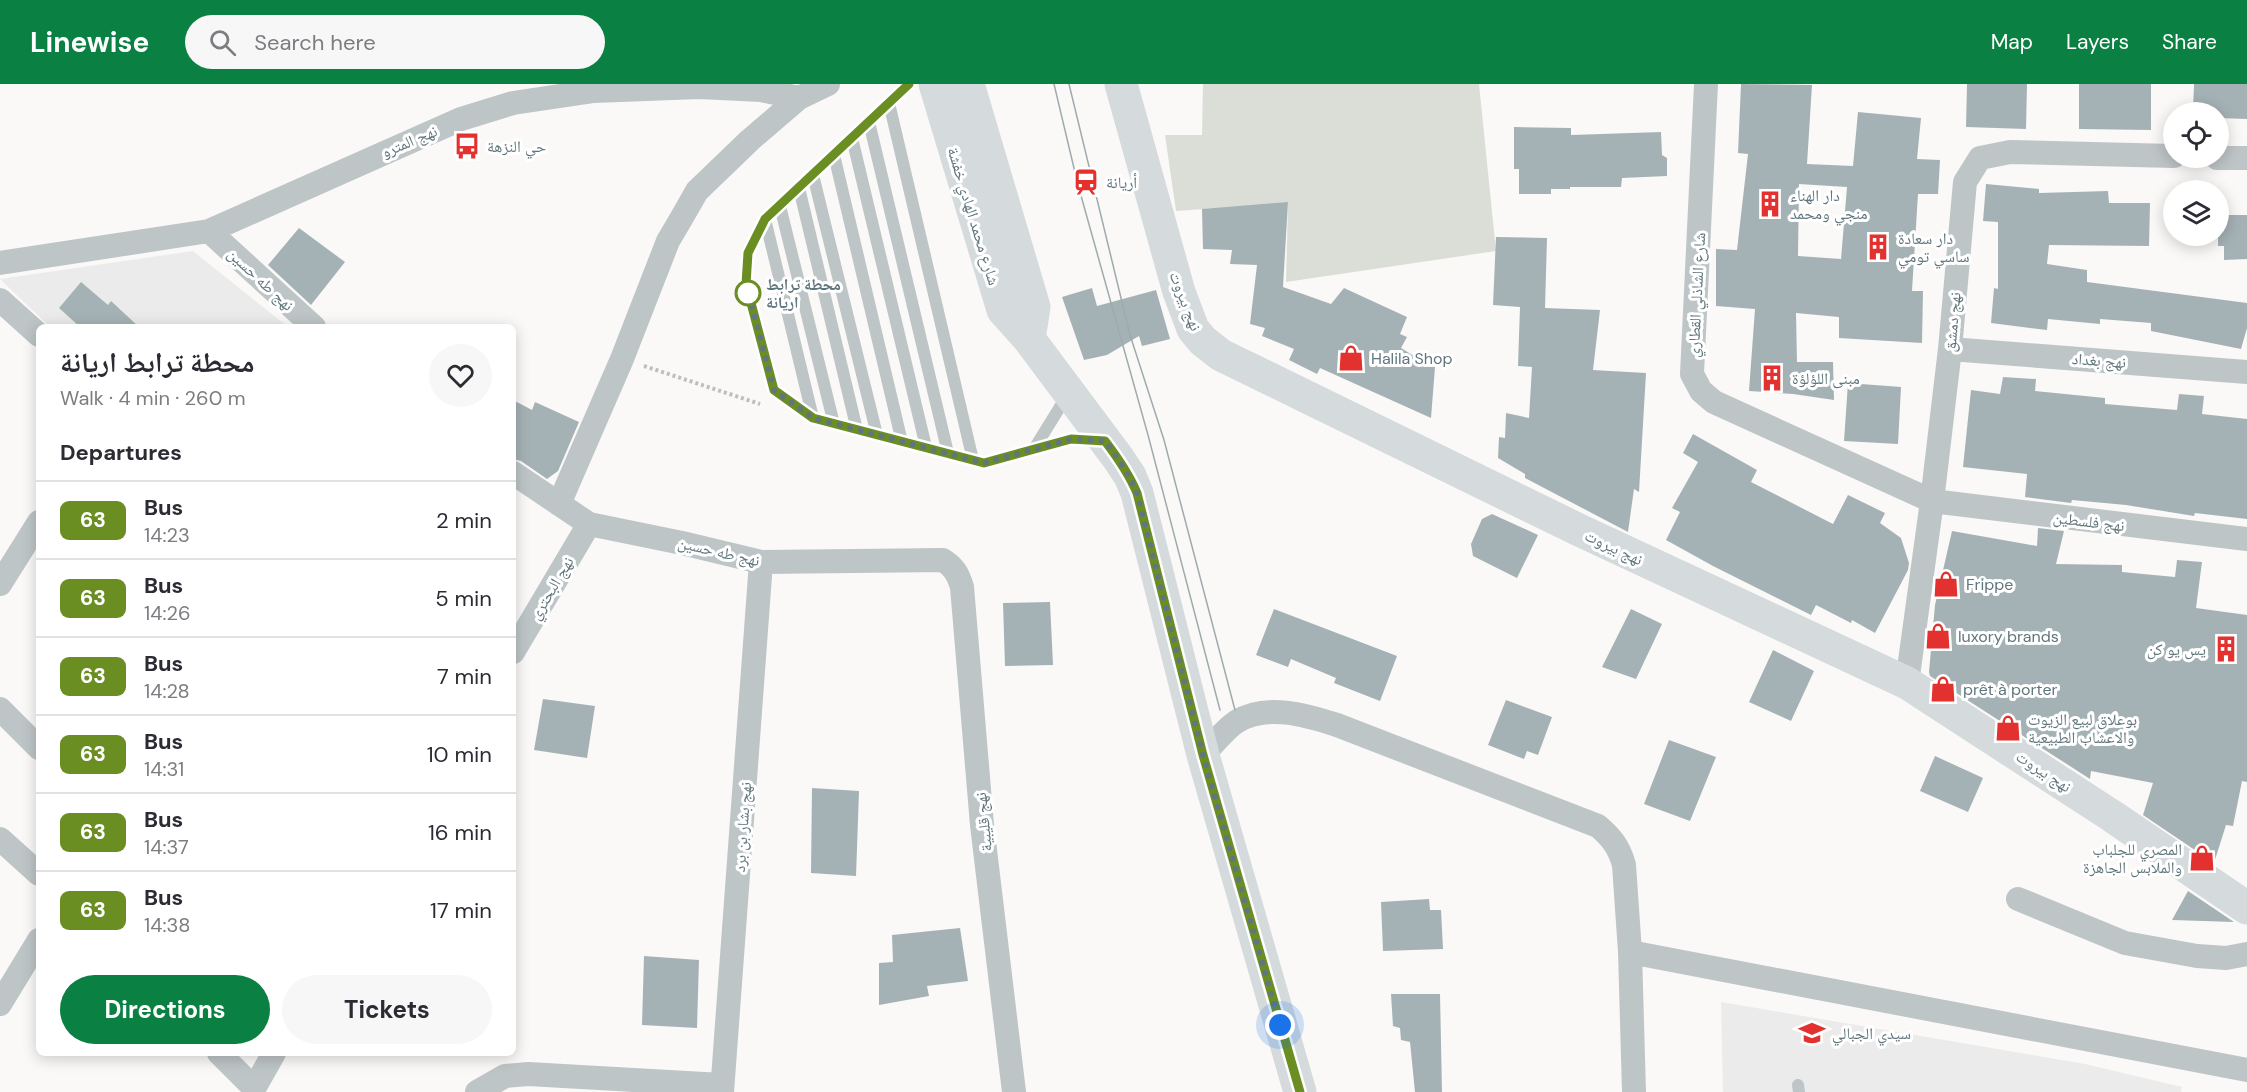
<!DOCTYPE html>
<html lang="en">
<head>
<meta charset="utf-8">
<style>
  :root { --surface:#fff; --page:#f7f7f7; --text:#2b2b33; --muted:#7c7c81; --line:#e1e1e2; --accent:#0b8043 }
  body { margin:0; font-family:"DM Sans","Noto Naskh Arabic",sans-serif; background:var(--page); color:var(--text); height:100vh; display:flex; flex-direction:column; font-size:22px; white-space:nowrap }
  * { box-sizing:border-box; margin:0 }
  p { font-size:20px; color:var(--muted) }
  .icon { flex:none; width:33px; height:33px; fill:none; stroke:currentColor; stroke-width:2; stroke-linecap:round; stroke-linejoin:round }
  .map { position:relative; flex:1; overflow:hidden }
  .sheet { position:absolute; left:36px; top:240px; width:480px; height:732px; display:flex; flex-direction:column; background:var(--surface); border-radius:9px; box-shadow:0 3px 15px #0003 }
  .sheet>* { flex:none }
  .badge { padding:0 12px; border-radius:9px; font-size:21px; line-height:39px }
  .controls { position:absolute; left:2163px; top:18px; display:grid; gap:12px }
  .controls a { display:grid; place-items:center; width:66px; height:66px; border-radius:50%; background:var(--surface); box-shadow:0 3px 15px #0003; font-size:30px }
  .you { position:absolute; width:30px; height:30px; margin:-15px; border:4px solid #fff; border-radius:50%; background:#1a73e8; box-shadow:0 0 0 9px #1a73e833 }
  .map>.badge { position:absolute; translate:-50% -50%; box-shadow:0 0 0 3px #fff }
  h2 { padding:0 24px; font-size:22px; line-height:54px }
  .round { display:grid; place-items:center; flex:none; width:63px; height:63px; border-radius:32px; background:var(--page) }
  .overview { display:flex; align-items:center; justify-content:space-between; height:102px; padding:0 24px }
  h1 { font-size:28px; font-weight:700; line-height:45px }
  .action { display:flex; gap:12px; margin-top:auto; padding:12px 24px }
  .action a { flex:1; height:69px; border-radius:36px; background:var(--accent); color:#fff; font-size:24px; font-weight:700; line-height:69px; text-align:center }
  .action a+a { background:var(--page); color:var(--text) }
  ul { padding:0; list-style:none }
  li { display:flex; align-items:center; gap:18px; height:78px; padding:0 24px; border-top:2px solid var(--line) }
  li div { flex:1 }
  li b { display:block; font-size:22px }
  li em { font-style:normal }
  li .badge { min-width:66px; font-weight:700; text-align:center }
  header { display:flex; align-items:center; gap:36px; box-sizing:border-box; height:84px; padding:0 30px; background:var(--accent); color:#fff }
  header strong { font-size:28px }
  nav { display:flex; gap:33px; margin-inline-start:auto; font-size:21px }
  .search { width:420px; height:54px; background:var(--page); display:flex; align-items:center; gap:15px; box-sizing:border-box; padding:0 21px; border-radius:33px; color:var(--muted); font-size:22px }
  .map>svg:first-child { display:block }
  .built { fill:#eaebea }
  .green { fill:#dbded6 }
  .building { fill:#a5b2b5; fill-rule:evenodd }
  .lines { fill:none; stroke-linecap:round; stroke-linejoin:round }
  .path { stroke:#bbbfc1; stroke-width:4; stroke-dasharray:3 3; stroke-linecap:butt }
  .lane { stroke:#bec5c7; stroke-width:12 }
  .street { stroke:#bec5c7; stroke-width:24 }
  .secondary { stroke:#d5dbdc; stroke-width:33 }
  .tram { stroke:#a0aaae; stroke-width:1.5 }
  .line-casing { stroke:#fff; stroke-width:14 }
  .line { stroke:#6b8e23; stroke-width:9 }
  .walk { stroke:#60767c; stroke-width:6; stroke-dasharray:0 10.8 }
  .stop-dot { fill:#fff; stroke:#6b8e23; stroke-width:3 }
  .labels { text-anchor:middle; stroke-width:6; stroke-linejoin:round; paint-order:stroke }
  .street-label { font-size:16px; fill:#60767c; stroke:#fff }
  .poi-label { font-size:16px; fill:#60767c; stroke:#fff; text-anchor:start }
  .stop-label { font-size:16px; font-weight:bold; fill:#60767c; stroke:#fff; text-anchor:start }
</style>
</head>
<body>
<header>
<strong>Linewise</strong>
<div class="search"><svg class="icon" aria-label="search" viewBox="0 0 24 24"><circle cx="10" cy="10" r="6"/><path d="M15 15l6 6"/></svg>Search here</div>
<nav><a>Map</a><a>Layers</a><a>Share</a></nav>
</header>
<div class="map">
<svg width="2247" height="1008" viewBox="0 0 2247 1008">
  <rect width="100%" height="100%" fill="#faf9f7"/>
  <!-- built -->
  <path class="built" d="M193,167l95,76h-238l-50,-48z
    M1721,918l364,62 97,23 -1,5h-458z"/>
  <!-- green -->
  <path class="green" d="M1203,0h276l17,167 -210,31 2,-79 -112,8 -11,-76h37z"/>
  <!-- building -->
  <path class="building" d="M1741,0l71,1 -5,79 46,2 5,-54 63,6 -4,41 23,1 -2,34h-20l-6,97h11l-1,52 -83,-5v-21l-43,-4 1,49h36l1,38 -41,-6 -44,-3 6,-82 -39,-3v-57l21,1 11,-96 -10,-1zM1799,100l48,3 -6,72 -43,-3z
    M1967,0h60l-1,45 -60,-2z
    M2079,0h72v46l-72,-1z
    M2194,0h53v35l-29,-1v-6h-25z
    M1514,43l57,1v7l90,-3 1,23 5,3v18l-45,2 -1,9h-51v2h-19v5h-32v-25h-5z
    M1986,100l53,5v4l69,-2 1,12h41l-1,43 -100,-1 -2,19 40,6v12l160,21v25l-6,21 -90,-18v-8l-51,-4v5l-52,-5 -1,11 -56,-7 3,-35 4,1v-67l-15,-1z
    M1288,118l-5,85 48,17 13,-16 63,29 -7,17 7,3 -6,11 13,8 -2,7 23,4 -4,51 -111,-50 -3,6 -28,-14 5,-11 -32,-13 3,-8 -15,-4 7,-59 -27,-1 2,-14 -29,-1 -1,-40z
    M2218,131h29v44l-23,1v-14h-6z
    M299,144l46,34 -34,43 -43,-40z
    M1496,153l51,1 -2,70 55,2 -7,60 53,3 -7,119 -5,-3 -6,43 -103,-54v-4l-27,-16 1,-21 6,1 1,-25 23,5 3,-51 -14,-1 2,-59 -27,-2z
    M81,198l27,23 3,-4 28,26h-59l-21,-19z
    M1092,204l5,18 59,-16 14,49 -28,7 -3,-10 -32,19 -23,5 -22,-63z
    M2003,293l33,2 -1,12 70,7v6l72,6 2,-16 25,2 -2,18 45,5v100l-52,-6 -1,3 -68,-11 -54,-5 -1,3 -46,-6 2,-23 -64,-7 8,-77 29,4z
    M1848,299l53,4 -3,57 -54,-3z
    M513,316l19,10 3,-8 44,20 -21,49 -11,8 -26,-18 -8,-2z
    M1693,350l64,36 -6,12 82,42 15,-29 37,18 -5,10 21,15 8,25 -1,7 -33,63 -23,-13 -1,3 -35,-18 -5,10 -98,-49 -47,-26 14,-28 -8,-4 26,-46 -15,-9z
    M1492,430l46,21 -21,43 -44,-22 -2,-12 11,-25z
    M2038,444l26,3 -8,33 66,1v7l53,5 2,-17 25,2 -6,46 51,7v167l-5,-1 -9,45 -7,-1 -12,38 -71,-48 10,-32 -62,-12 -1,8 -160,-103 -1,-4 6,-67 17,-74 85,15z
    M1050,518l3,63 -48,1 -2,-63z
    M1274,525l123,47 -17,45 -46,-18 2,-5 -45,-19 -3,8 -32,-12z
    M1631,525l31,15 -26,55 -34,-12z
    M1773,566l41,21 -23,50 -42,-19z
    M543,615l52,7 -8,52 -53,-8z
    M1506,616l46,17 -14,38 -11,-4 -3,8 -36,-14z
    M1669,656l47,17 -26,64 -46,-17z
    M1935,672l48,22 -15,34 -48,-21z
    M812,704l47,3 -3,85 -45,-3z
    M2188,807l46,31 -62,-2z
    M1429,815l1,11h11l2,39 -60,2 -2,-49z
    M960,844l8,53 -41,5 2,10 -50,9v-42l14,-1 -1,-27z
    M644,872l55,4 -2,68 -55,-3z
    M1391,910h49l2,98h-27l-5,-50 -9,-2 -1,-12 -7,-2z"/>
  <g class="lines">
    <!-- path -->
    <path class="path" d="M644,282l116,38"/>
    <!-- lane -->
    <path class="lane" d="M909,0l-144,135 -17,34 -2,31 28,106 39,28 171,45 87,-24 27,2
      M889,19l84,357
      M869,38l79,331
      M852,54l74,309
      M834,71l68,287
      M813,91l64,260
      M799,104l58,242
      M780,122l54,218
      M765,135l48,199
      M1034,365l34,-55
      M1798,1001l1,7"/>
    <!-- street -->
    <path class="street" d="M1706,0l-14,290 9,17 13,11 218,99 315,38
      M2217,74h30
      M209,147l105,96
      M0,179l209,-32 252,-112 52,-16 81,-12 105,-4 62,3 38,8 29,-14
      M0,216l39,35
      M1950,265l297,23
      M513,389l76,51 93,19 79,19 182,-2c11,7 15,14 19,27l20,238 32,267
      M559,420l63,-145 46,-118 13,-22 16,-28 53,-51 49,-42
      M0,500l39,-62
      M513,568l76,-128
      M1907,599l25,-182 18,-152 15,-167 15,-24 30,-6 164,4
      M0,625l39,39
      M1203,671c10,-10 21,-25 33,-33 30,-19 70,-7 101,3l261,101c14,12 21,21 26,39l6,87 4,140
      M0,755l39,35
      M2018,815l107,44 72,13 29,2 21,-4
      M1630,868l617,118
      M0,920l39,-64
      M219,969l35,35
      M252,1008l22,-39
      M477,1008l28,-16 23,-2 194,11
      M722,1008l39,-530"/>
    <!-- secondary -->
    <path class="secondary" d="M935,0l68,226 26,29 89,119 12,18 7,17 66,262 97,337
      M968,0l66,223 -5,32
      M1121,0l58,208 14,37 10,12 18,14 356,174 330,154 205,133 135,92"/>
    <!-- tram -->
    <path class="tram" d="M1054,0l24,101 70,250 72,275
      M1069,0l61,251 34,105 71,270"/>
  </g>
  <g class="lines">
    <!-- line casing -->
    <g class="line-casing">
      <path id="line" d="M909,0l-144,135 -17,34 -2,31 28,106 39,28 171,45 87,-24 34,2c13,17 24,33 32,52l66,262 97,337"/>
    </g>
    <!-- line -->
    <use href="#line" class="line"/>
    <!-- walk -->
    <path class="walk" d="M748,209l-2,-9 28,106 39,28 171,45 87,-24 34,2c13,17 24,33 32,52l66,262 77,270"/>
  </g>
  <!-- icons -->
  <defs>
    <g id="bus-bare" transform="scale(2.07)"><path d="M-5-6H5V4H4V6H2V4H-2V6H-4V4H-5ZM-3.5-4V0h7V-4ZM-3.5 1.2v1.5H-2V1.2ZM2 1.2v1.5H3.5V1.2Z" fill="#e2312f" stroke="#fff" stroke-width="2.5" paint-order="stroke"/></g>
    <g id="station-bare" transform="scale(2.07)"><path d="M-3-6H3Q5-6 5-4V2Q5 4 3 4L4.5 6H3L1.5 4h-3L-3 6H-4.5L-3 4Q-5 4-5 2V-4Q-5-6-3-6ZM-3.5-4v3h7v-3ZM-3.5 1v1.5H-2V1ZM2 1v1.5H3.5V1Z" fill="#e2312f" stroke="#fff" stroke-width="2.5" paint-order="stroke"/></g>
    <g id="building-bare" transform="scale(2.07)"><path d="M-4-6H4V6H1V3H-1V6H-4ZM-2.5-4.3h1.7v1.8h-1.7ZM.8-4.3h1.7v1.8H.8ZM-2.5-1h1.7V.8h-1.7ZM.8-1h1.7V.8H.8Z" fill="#e2312f" stroke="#fff" stroke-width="2.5" paint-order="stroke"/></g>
    <g id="shop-bare" transform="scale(2.07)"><path d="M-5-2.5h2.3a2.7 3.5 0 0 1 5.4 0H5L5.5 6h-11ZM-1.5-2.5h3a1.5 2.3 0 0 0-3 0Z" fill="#e2312f" stroke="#fff" stroke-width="2.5" paint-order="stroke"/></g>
    <g id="school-bare" transform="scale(2.07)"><path d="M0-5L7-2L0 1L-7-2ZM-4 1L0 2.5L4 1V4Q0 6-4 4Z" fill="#e2312f" stroke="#fff" stroke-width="2.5" paint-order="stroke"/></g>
  </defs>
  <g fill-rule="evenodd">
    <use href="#bus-bare" x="467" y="62"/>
    <use href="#station-bare" x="1086" y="98"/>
    <use href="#building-bare" x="1770" y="120"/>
    <use href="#building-bare" x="1878" y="163"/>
    <use href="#shop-bare" x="1351" y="274"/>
    <use href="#building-bare" x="1772" y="294"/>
    <use href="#shop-bare" x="1946" y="500"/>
    <use href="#shop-bare" x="1938" y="552"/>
    <use href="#building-bare" x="2226" y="565"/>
    <use href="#shop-bare" x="1943" y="605"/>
    <use href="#shop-bare" x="2008" y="644"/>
    <use href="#shop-bare" x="2202" y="774"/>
    <use href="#school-bare" x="1812" y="949"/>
  </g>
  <!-- markers -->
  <circle class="stop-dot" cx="748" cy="209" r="12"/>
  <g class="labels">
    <!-- street labels -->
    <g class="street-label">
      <text transform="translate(409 57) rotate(-23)" y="6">نهج المترو</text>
      <text transform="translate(974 132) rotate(73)" y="6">شارع محمد الهادي خفشة</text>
      <text transform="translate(261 195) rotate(43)" y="6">نهج طه حسين</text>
      <text transform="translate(1696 211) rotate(-87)" y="6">شارع الشاذلي القطاري</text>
      <text transform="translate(1186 217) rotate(69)" y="6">نهج بيروت</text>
      <text transform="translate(1952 238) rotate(-85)" y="6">نهج دمشق</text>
      <text transform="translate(2099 276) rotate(4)" y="6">نهج بغداد</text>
      <text transform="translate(2089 437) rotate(7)" y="6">نهج فلسطين</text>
      <text transform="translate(1614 463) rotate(25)" y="6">نهج بيروت</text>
      <text transform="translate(719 467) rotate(13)" y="6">نهج طه حسين</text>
      <text transform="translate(551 504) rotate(-59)" y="6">نهج البحتري</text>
      <text transform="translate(2044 687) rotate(33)" y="6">نهج بيروت</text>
      <text transform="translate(983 738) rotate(-96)" y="6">نهج قليبية</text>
      <text transform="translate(742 743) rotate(-86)" y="6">نهج بشار بن برد</text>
    </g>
    <!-- poi labels -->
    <g class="poi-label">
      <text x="487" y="68">حي النزهة</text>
      <text x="1106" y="104">أريانة</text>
      <text x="1790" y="117">دار الهناء<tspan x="1790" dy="18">منجي ومحمد</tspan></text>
      <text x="1898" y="160">دار سعادة<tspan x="1898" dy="18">ساسي تومي</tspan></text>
      <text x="1371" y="280">Halila Shop</text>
      <text x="1792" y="300">مبنى اللؤلؤة</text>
      <text x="1966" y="506">Frippe</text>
      <text x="1958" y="558">luxory brands</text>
      <text x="2206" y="571" text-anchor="end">يس يو كن</text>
      <text x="1963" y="611">prêt à porter</text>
      <text x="2028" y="641">بوعلاق لبيع الزيوت<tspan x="2028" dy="18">والاعشاب الطبيعية</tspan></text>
      <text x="2182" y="771" text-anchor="end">المصري للجلباب<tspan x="2182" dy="18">والملابس الجاهزة</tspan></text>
      <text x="1832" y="955">سيدي الجبالي</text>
    </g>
    <!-- stop labels -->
    <g class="stop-label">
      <text x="766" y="206">محطة ترابط<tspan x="766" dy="18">اريانة</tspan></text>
    </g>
  </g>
</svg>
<div class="controls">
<a><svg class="icon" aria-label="locate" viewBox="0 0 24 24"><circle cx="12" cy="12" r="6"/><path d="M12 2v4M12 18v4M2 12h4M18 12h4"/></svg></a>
<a><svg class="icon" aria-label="layers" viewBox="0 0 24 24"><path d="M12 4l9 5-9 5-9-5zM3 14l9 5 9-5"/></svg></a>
</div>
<div class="you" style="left:1280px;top:941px"></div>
<section class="sheet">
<div class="overview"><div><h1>محطة ترابط اريانة</h1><p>Walk · 4 min · 260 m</p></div><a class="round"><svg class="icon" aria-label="heart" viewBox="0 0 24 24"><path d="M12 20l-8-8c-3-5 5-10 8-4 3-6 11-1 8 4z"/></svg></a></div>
<h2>Departures</h2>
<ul>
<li><span class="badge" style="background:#6b8e23;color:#fff">63</span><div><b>Bus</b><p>14:23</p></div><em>2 min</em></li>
<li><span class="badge" style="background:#6b8e23;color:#fff">63</span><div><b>Bus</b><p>14:26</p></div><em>5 min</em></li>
<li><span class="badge" style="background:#6b8e23;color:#fff">63</span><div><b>Bus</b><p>14:28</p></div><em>7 min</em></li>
<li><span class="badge" style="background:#6b8e23;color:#fff">63</span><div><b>Bus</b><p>14:31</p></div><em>10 min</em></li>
<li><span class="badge" style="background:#6b8e23;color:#fff">63</span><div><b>Bus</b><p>14:37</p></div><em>16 min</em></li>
<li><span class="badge" style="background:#6b8e23;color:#fff">63</span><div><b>Bus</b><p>14:38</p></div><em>17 min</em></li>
</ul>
<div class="action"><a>Directions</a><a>Tickets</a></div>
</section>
</div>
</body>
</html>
